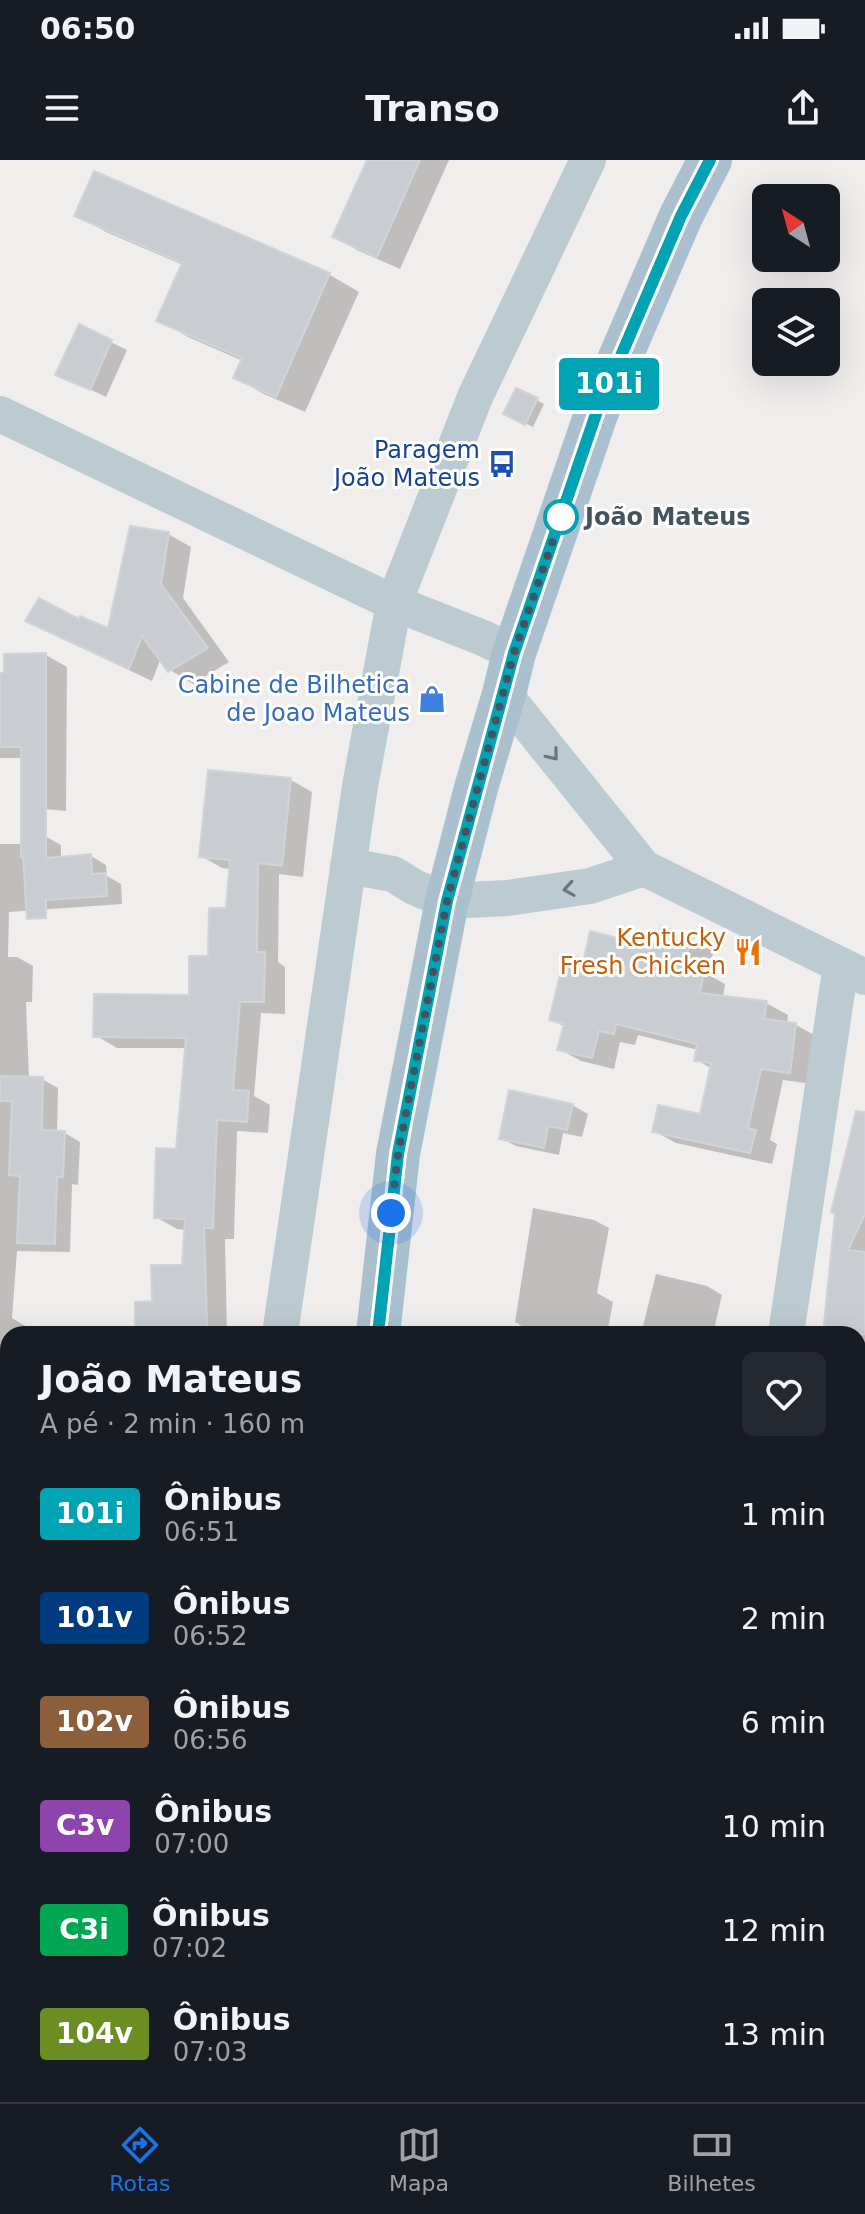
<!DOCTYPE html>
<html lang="pt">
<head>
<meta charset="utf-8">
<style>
  :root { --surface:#171b24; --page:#242831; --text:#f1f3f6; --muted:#9ea1a6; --line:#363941; --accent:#1a73e8 }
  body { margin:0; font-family:"DejaVu Sans",sans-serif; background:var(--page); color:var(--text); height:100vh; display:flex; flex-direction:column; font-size:30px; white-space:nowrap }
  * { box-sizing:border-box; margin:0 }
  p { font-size:26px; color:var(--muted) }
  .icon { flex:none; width:44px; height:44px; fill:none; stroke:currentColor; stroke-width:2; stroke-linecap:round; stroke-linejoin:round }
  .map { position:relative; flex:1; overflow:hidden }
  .sheet { position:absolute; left:0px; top:1166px; width:866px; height:776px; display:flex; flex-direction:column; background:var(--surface); border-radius:24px 24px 0 0; box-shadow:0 8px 32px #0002 }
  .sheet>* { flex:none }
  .badge { padding:0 16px; border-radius:6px; font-size:28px; line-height:52px }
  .needle { width:52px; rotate:324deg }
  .buttons { position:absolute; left:752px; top:24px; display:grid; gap:16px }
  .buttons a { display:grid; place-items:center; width:88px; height:88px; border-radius:12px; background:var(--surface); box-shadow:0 8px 32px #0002; font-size:40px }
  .you { position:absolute; width:40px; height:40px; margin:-20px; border:6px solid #fff; border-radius:50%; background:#1a73e8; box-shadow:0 0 0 12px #1a73e833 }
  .map>.badge { position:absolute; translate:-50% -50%; box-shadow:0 0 0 4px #fff }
  .round { display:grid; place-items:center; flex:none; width:84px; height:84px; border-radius:12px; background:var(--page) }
  .head { display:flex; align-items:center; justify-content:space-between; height:136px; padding:0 40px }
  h1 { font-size:38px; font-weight:800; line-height:60px }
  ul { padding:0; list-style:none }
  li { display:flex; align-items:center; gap:24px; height:104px; padding:0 40px }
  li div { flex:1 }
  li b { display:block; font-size:30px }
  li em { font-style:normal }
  li .badge { min-width:88px; font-weight:700; text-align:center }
  .status { display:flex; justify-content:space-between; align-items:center; height:56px; padding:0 40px; background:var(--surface); direction:ltr }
  .status svg { height:22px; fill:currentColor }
  header { display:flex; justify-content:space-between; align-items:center; height:104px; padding:0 40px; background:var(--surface); font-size:36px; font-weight:800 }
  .menu { display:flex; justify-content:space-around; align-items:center; height:112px; border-top:2px solid var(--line); background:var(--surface); font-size:22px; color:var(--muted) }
  .menu a { display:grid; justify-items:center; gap:4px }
  .menu .on { color:var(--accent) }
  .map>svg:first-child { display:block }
  .shadow { fill:#0003 }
  .building { fill:#c9cdd2; stroke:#d0d4d9; stroke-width:2 }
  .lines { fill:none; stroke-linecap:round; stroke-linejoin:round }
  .minor { stroke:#bccad1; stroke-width:36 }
  .primary { stroke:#aac0ce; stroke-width:44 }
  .oneway { stroke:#68777f }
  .line-casing { stroke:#fff; stroke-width:18 }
  .line { stroke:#00a3b4; stroke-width:12 }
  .walk { stroke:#44535c; stroke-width:8; stroke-dasharray:0 14.4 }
  .stop-dot { fill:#fff; stroke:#00a3b4; stroke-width:4 }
  .labels { text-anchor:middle; stroke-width:6; stroke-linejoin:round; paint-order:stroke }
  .transit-label { font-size:24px; fill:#164399; stroke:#fff; text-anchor:end }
  .stop-label { font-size:24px; font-weight:bold; fill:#44535c; stroke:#fff; text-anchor:start }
  .shop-label { font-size:24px; fill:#366cbe; stroke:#fff; text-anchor:end }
  .food-label { font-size:24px; fill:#c56008; stroke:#fff; text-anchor:end }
</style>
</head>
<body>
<div class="status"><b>06:50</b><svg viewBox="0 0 49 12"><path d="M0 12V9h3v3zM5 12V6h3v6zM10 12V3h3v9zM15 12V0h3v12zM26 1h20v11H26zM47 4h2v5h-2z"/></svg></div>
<header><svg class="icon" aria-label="menu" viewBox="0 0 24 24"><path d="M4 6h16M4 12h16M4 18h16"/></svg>Transo<svg class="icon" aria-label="share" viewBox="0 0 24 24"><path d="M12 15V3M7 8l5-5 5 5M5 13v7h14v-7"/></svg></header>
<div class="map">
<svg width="865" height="1942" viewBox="0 0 865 1942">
  <rect width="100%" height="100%" fill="#f0eded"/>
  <!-- shadow -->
  <path class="shadow" d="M369,0h80l-49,109 -43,-19 -23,-14z
    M95,13l235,102 29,17 -54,120 -41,-18 -29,-17 8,-16 -55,-24 -29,-17 24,-55 -77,-33 -29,-17z
    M80,167l47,23 -21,47 -48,-23z
    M517,230l27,14 -11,23 -28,-14z
    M168,374l23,13 -8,51 46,64 -36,22 -23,-14 -9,-12 -9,23 -102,-48 -23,-13 52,2 30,9z
    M46,495l21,12 -1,144 -22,-2 -21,-51h-23v-83z
    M291,620l21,12 -9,85 -24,-3 -1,88 7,5v47l-24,-1 -7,83 16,9 -2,28 -31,-2 -3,108h-9l2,95h-79l-11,-7 47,-60 2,-37 -9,-1 -21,-12 22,-66 9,-103h-70l-22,-13 96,-37 19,-40 18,-48 4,-41 -10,-1 -21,-12z
    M45,676l16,9v13l30,-2 15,9 1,11 14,8 1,20 -113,8 -1,45h9l16,9 -1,36h-6l3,77h13l16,9 -1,45h8l15,9 -2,43 -6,-1 -2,68 -53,-1 -5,67 17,10v6h-21v104h-4l-4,-3v-591h23z
    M692,780l22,12 -9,21 20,11 -2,14 43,5 22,12 -1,9 9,1 22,12 -6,47 -29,-4 -13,60 7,4 -5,20 -96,-21 -22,-12 48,-14 10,-48 -15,-9 1,-10 -60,-15 -3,10 -15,-3 -6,27 -33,-8 -22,-12 6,-22 -14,-8 34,-58 69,-12z
    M572,945l16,9 -6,23 -19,-4 -4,22 -43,-9 -15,-8z
    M865,976v271h-7v-73h-33z
    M533,1048l61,12 15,8 -12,65 16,9 -6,32h-57l-20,-3 -15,-9z
    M656,1114l51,12 15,9 -9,39h-11l-19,-4v4h-42z
    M858,1300l7,1v210l-7,1z
    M0,1398l8,5v25h-8z
    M0,1513v4l8,5v92l-8,-1z
    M858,1573h7v66h-7z
    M0,1675l8,1v163h-8z
    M858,1722h7v51h-7z
    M858,1867l7,4v71h-39v-8h32z
    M0,1916h8v18h37l-1,8h-44z
    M97,1934h107l12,8h-119z
    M481,1934h69l-1,8h-68z"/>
  <!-- building -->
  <path class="building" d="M367,0h53l-43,97 -45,-20z
    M94,11l236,102 -54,124 -43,-19 9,-20 -86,-37 26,-58 -108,-47z
    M79,164l33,16 -22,50 -35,-15z
    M516,228l22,10 -13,27 -22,-11z
    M130,366l39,6 -8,52 47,64 -40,24 -26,-36 -13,33 -104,-48 14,-23 40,21 1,-3 28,12z
    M46,493v205l45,-4 1,20 14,-1 1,23 -61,4v18l-19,1 -4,-62h-2v-110h-21v-74h4v-19z
    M208,610l83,8 -9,88 -24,-3 -1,89h8l-1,50h-24l-7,88 16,1 -2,31 -30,-2 -4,108h-9l3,99 -72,2v-27l17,-1 -1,-36h31l3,-46 -31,-1 2,-70 20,1 10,-111 -93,-1 1,-43 95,1v-39h19l1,-48h17l4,-48 -31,-3z
    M661,766l32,12 -11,27 22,5 -4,23 67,8 -3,18 32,4 -6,50 -29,-4 -13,59 8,2 -6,23 -98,-21 6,-27 42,9 11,-51 -17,-2 3,-17 -81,-20 -2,10 -15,-3 -7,27 -35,-8 7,-26 -15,-4 16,-66 19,5 6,-28 63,16z
    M0,916l43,1 -1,53 23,1 -2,46h-6l-2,67 -38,-1 3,-67 -11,-1 3,-74h-12z
    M509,930l64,14 -6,26 -19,-4 -4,22 -45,-9z
    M856,951l9,1v102l-17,36 17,2v82h-42l12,-120 -4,-2z"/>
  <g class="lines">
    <!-- minor -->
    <path class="minor" d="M0,254l394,189 89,35 31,15
      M504,534l140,174 221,109
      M348,706l45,8 21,13 33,14 61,-3 82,-12 54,-18
      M280,1174l80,-548 34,-183 81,-206 113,-237
      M786,1174l55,-369
      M247,1942l1,-8
      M751,1942v-8"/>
    <!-- primary -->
    <path class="primary" d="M378,1174l20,-180 49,-253 29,-113 28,-94 10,-41 82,-239 85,-198 29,-56
      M341,1942v-8"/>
  </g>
  <!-- one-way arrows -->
  <defs><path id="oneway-chevron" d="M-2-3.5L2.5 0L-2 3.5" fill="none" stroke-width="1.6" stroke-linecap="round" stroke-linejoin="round" transform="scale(2)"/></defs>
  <g class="oneway">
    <use href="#oneway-chevron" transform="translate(553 595) rotate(51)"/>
    <use href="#oneway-chevron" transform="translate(569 729) rotate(171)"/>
  </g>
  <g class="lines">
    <!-- line casing -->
    <g class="line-casing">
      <path id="line" d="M378,1174l20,-180 49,-253 67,-248 82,-239 85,-198 29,-56"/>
    </g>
    <!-- line -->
    <use href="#line" class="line"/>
    <!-- walk -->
    <path class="walk" d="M391,1053l7,-59 49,-253 67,-248 47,-136"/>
  </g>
  <!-- icons -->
  <defs>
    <g id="bus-bare" transform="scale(2.16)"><path d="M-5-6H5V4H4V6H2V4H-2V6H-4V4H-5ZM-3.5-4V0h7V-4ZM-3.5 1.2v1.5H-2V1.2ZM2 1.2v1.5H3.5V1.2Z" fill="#1a4fb4" stroke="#fff" stroke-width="2.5" paint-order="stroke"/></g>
    <g id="shop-bare" transform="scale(2.16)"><path d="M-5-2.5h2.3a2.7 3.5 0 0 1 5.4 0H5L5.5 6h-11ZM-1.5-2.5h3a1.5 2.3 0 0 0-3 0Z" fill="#3f7fe0" stroke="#fff" stroke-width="2.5" paint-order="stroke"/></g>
    <g id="restaurant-bare" transform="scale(2.16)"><path d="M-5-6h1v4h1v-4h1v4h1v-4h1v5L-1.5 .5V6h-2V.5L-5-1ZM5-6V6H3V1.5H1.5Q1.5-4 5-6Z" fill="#e8710a" stroke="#fff" stroke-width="2.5" paint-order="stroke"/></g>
  </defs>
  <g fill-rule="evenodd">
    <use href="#bus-bare" x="502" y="304"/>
    <use href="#shop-bare" x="432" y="539"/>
    <use href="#restaurant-bare" x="748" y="792"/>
  </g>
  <!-- markers -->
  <circle class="stop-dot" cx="561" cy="357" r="16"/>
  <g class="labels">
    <!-- transit labels -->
    <g class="transit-label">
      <text x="480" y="298">Paragem<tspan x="480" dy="28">João Mateus</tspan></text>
    </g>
    <!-- stop labels -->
    <g class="stop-label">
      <text x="585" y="365">João Mateus</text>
    </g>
    <!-- shop labels -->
    <g class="shop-label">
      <text x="410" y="533">Cabine de Bilhetica<tspan x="410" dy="28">de Joao Mateus</tspan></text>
    </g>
    <!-- food labels -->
    <g class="food-label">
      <text x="726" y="786">Kentucky<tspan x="726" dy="28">Fresh Chicken</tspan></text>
    </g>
  </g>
</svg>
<div class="buttons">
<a><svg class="needle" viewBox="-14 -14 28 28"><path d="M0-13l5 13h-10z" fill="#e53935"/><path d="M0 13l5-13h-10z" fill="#9ea1a6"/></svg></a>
<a><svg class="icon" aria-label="layers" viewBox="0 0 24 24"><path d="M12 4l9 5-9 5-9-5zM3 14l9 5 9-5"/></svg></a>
</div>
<div class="you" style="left:391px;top:1053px"></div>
<b class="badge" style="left:609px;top:224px;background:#00a3b4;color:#fff">101i</b>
<section class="sheet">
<div class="head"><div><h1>João Mateus</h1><p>A pé · 2 min · 160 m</p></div><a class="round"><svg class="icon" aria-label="heart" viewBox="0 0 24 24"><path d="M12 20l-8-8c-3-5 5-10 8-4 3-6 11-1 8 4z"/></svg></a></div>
<ul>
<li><span class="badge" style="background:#00a3b4;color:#fff">101i</span><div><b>Ônibus</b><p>06:51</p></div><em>1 min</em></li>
<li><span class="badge" style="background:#003b80;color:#fff">101v</span><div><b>Ônibus</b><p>06:52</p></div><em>2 min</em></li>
<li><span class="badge" style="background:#8b5e3c;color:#fff">102v</span><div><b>Ônibus</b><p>06:56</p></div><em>6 min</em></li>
<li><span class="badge" style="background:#8e44ad;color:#fff">C3v</span><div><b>Ônibus</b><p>07:00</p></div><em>10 min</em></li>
<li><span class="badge" style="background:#00a651;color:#fff">C3i</span><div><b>Ônibus</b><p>07:02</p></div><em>12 min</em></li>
<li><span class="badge" style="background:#6b8e23;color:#fff">104v</span><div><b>Ônibus</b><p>07:03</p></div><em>13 min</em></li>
</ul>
</section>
</div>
<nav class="menu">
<a class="on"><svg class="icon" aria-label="directions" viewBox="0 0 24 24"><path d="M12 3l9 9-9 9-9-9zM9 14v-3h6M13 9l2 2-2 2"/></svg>Rotas</a>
<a><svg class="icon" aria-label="map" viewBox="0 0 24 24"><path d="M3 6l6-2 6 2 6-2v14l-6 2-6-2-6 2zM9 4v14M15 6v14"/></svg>Mapa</a>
<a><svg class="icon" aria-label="tickets" viewBox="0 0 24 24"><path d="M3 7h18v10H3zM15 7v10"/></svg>Bilhetes</a>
</nav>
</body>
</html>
